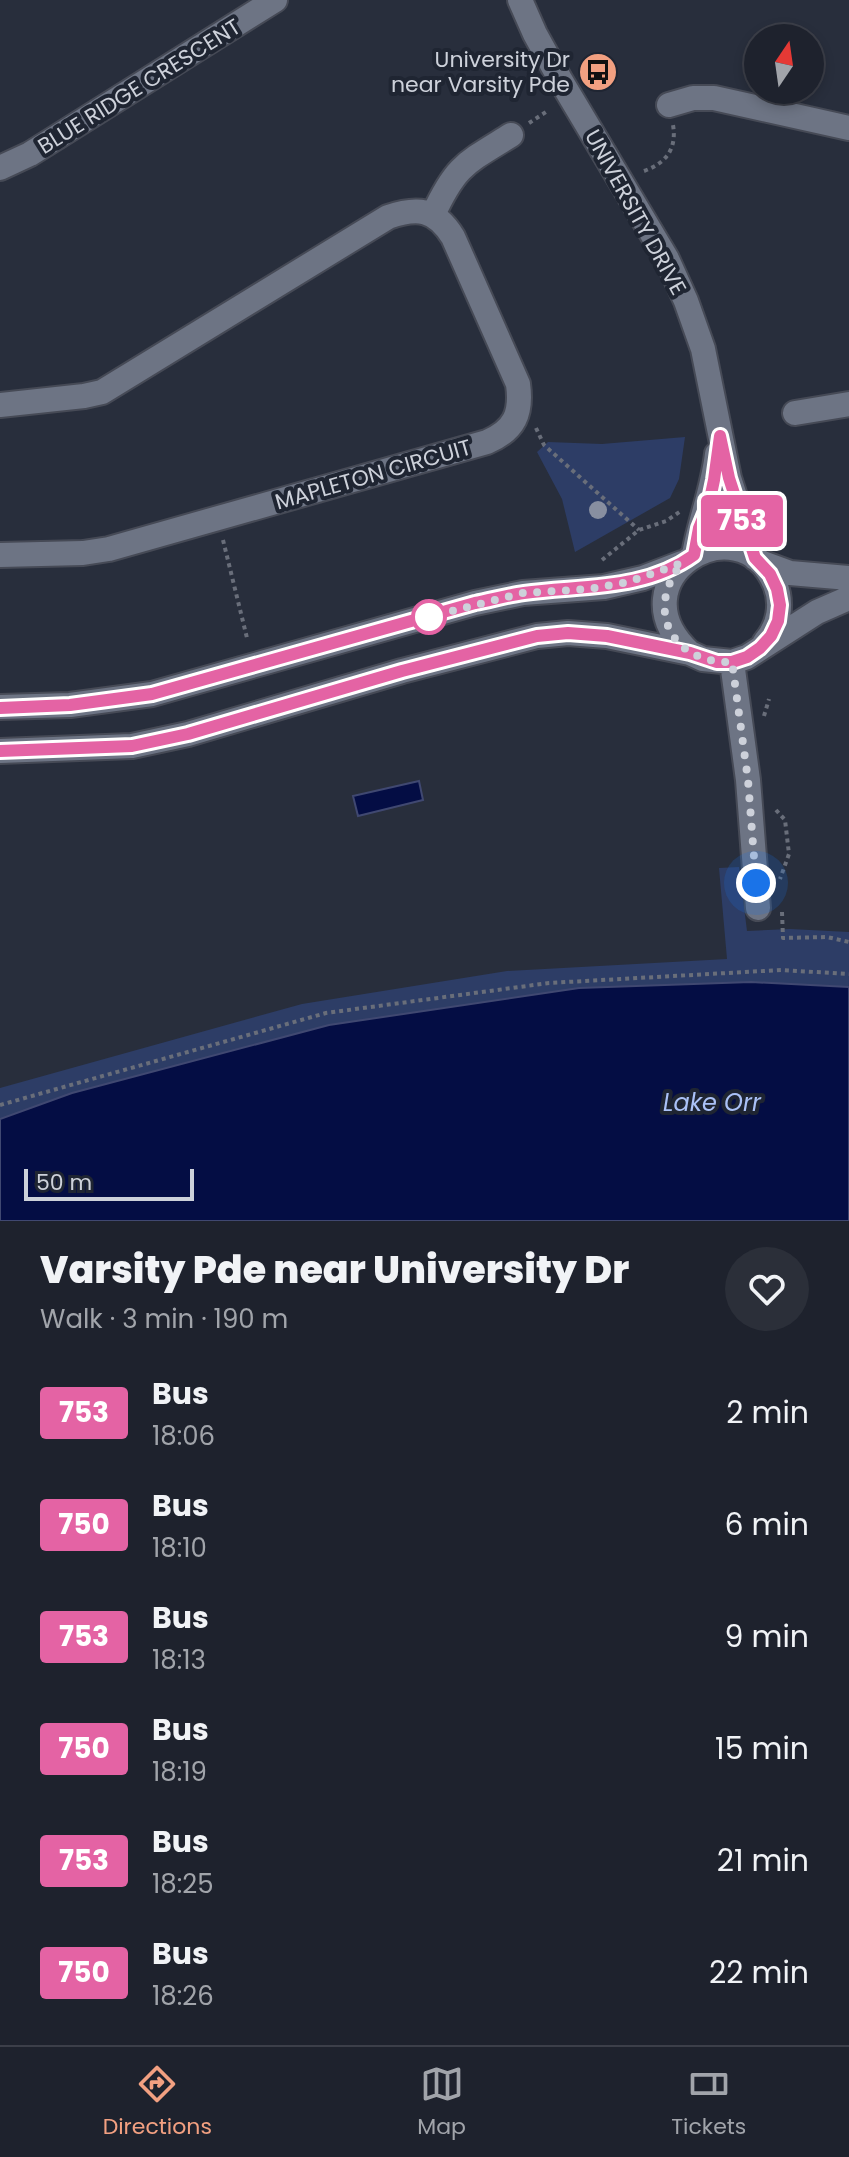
<!DOCTYPE html>
<html lang="en">
<head>
<meta charset="utf-8">
<style>
  :root { --surface:#1e222d; --page:#2b2f39; --text:#f1f3f6; --muted:#a1a4aa; --line:#3c3f49; --accent:#f2a081 }
  body { margin:0; font-family:Poppins,sans-serif; background:var(--page); color:var(--text); height:100vh; display:flex; flex-direction:column; font-size:30px; white-space:nowrap }
  * { box-sizing:border-box; margin:0 }
  p { font-size:26px; color:var(--muted) }
  .icon { flex:none; width:44px; height:44px; fill:none; stroke:currentColor; stroke-width:2; stroke-linecap:round; stroke-linejoin:round }
  .map { position:relative; height:1221px; overflow:hidden }
  .drawer { display:flex; flex-direction:column; background:var(--surface); flex:1 }
  .drawer>* { flex:none }
  .badge { padding:0 16px; border-radius:6px; font-size:28px; line-height:52px }
  .needle { width:52px; rotate:13deg }
  .tools { position:absolute; left:744px; top:24px; display:grid; gap:16px }
  .tools a { display:grid; place-items:center; width:80px; height:80px; border-radius:50%; background:var(--surface); box-shadow:0 4px 12px #0003,0 0 0 2px var(--line); font-size:40px }
  .scale { position:absolute; left:24px; bottom:20px; width:170px; box-sizing:border-box; padding-left:8px; border:4px solid #cdd1da; border-top:0; font-size:22px; line-height:28px; white-space:nowrap; color:#cdd1da; -webkit-text-stroke:6px #1f2532; paint-order:stroke }
  .you { position:absolute; width:40px; height:40px; margin:-20px; border:6px solid #fff; border-radius:50%; background:#1a73e8; box-shadow:0 0 0 12px #1a73e833 }
  .map>.badge { position:absolute; translate:-50% -50%; box-shadow:0 0 0 4px #fff }
  .round { display:grid; place-items:center; flex:none; width:84px; height:84px; border-radius:42px; background:var(--page) }
  .summary { display:flex; align-items:center; justify-content:space-between; height:136px; padding:0 40px }
  h1 { font-size:38px; font-weight:800; line-height:60px }
  ul { padding:0; list-style:none }
  li { display:flex; align-items:center; gap:24px; height:112px; padding:0 40px }
  li div { flex:1 }
  li b { display:block; font-size:30px }
  li em { font-style:normal }
  li .badge { min-width:88px; font-weight:700; text-align:center }
  .menu { display:flex; justify-content:space-around; align-items:center; height:112px; border-top:2px solid var(--line); background:var(--surface); font-size:22px; color:var(--muted) }
  .menu a { display:grid; justify-items:center; gap:4px }
  .menu .on { color:var(--accent) }
  .map>svg:first-child { display:block }
  .green { fill:#2d3d66 }
  .water { fill:#040d44; stroke:#404871; stroke-width:2 }
  .lines { fill:none; stroke-linecap:round; stroke-linejoin:round }
  .minor-casing { stroke:#464a56; stroke-width:28 }
  .path { stroke:#696e7a; stroke-width:4; stroke-dasharray:4 4; stroke-linecap:butt }
  .minor { stroke:#6d7484; stroke-width:24 }
  .tree { fill:#888fa0 }
  .line-casing { stroke:#fff; stroke-width:18 }
  .line { stroke:#e463a4; stroke-width:12 }
  .walk { stroke:#cdd1da; stroke-width:8; stroke-dasharray:0 14.4 }
  .stop-dot { fill:#fff; stroke:#e463a4; stroke-width:4 }
  .labels { text-anchor:middle; stroke-width:8; stroke-linejoin:round; paint-order:stroke }
  .poi-label { font-size:22px; fill:#cdd1da; stroke:#1f2532; text-anchor:end }
  .street-label { font-size:22px; fill:#cdd1da; stroke:#1f2532 }
  .water-label { font-size:24px; font-style:italic; fill:#aac1f6; stroke:#1f2532 }
</style>
</head>
<body>
<div class="map">
<svg width="849" height="1221" viewBox="0 0 849 1221">
  <rect width="100%" height="100%" fill="#282e3c"/>
  <!-- green -->
  <path class="green" d="M685,437l-6,42 -9,19 -95,54 -13,-53 -25,-47 11,-10 54,2z
    M739,867l8,64 43,-2 59,3v55l-98,-5 -172,6 -250,37 -257,68 -72,26v-31l302,-84 205,-33 220,-12 -8,-91z"/>
  <!-- water -->
  <path class="water" d="M419,781l4,19 -65,16 -5,-20z
    M751,982l98,5v234h-849v-102l72,-26 257,-68 250,-37z"/>
  <g class="lines">
    <!-- minor casing -->
    <g class="minor-casing">
      <path id="minor" d="M520,0l15,34 26,47 106,178 19,42 17,48 26,129 26,80
        M669,105l24,-7h21l135,30
        M0,168l30,-14 245,-154
        M433,215c23,-50 33,-52 78,-80
        M0,405l84,-9 18,-4 286,-175c29,-10 47,-9 65,20l65,147c4,29 -3,46 -31,58l-378,107 -26,4 -83,2
        M795,413l54,-9
        M694,555c6,-35 19,-66 23,-101
        M760,562l30,11 59,5
        M690,653c-79,-73 49,-154 85,-69 8,20 4,42 -10,58
        M732,662l16,118 10,128
        M0,707l70,-2 82,-11 323,-91 48,-10 81,-6 39,-9 39,-15
        M0,751l132,-5 56,-12 214,-63 135,-35 31,-3 39,3 83,17 13,6 29,3 15,-5 70,-45 32,-14"/>
    </g>
    <!-- path -->
    <path class="path" d="M529,123l20,-13
      M644,171c22,-8 33,-22 29,-46
      M536,428l8,17 95,85
      M223,540l24,98
      M602,560l37,-30 27,-9 15,-10
      M764,716l5,-17
      M776,810l9,10 4,34 -9,25
      M782,912l1,26 44,-1 22,5
      M0,1105l326,-92 223,-30 232,-13 68,4"/>
    <!-- minor -->
    <use href="#minor" class="minor"/>
  </g>
  <!-- trees -->
  <circle class="tree" cx="598" cy="510" r="9"/>
  <g class="lines">
    <!-- line casing -->
    <g class="line-casing">
      <path id="line" d="M0,708l70,-3 82,-11 323,-91c16,-3 33,-8 49,-10 58,-8 120,-2 170,-38l5,-27 10,-24 5,-24 6,-44 9,42 26,80 15,16 7,15 3,16 -2,16 -7,15 -11,12 -13,9 -15,5h-15l-27,-9 -83,-17 -39,-3 -31,3 -135,35 -214,63 -56,12 -132,5"/>
    </g>
    <!-- line -->
    <use href="#line" class="line"/>
    <!-- walk -->
    <path class="walk" d="M429,617l-9,2 103,-26 66,-4 39,-7 54,-19c-38,47 -10,101 50,99l16,118 8,103"/>
  </g>
  <!-- icons -->
  <defs>
    <g id="bus-disc" transform="scale(2)"><circle r="9.5" fill="#f2a081" stroke="#1f2532"/><path d="M-5-6H5V4H4V6H2V4H-2V6H-4V4H-5ZM-3.5-4V0h7V-4ZM-3.5 1.2v1.5H-2V1.2ZM2 1.2v1.5H3.5V1.2Z" fill="#111"/></g>
  </defs>
  <g fill-rule="evenodd">
    <use href="#bus-disc" x="598" y="72"/>
  </g>
  <!-- markers -->
  <circle class="stop-dot" cx="429" cy="617" r="16"/>
  <g class="labels">
    <!-- poi labels -->
    <g class="poi-label">
      <text x="570" y="67">University Dr<tspan x="570" dy="25">near Varsity Pde</tspan></text>
    </g>
    <!-- street labels -->
    <g class="street-label">
      <text transform="translate(139 86) rotate(-32)" y="8">BLUE RIDGE CRESCENT</text>
      <text transform="translate(636 212) rotate(61)" y="8">UNIVERSITY DRIVE</text>
      <text transform="translate(373 474) rotate(-16)" y="8">MAPLETON CIRCUIT</text>
    </g>
    <!-- water labels -->
    <g class="water-label">
      <text x="712" y="1111">Lake Orr</text>
    </g>
  </g>
</svg>
<div class="tools">
<a><svg class="needle" viewBox="-14 -14 28 28"><path d="M0-13l5 13h-10z" fill="#e53935"/><path d="M0 13l5-13h-10z" fill="#a1a4aa"/></svg></a>
</div>
<div class="scale">50 m</div>
<div class="you" style="left:756px;top:883px"></div>
<b class="badge" style="left:742px;top:521px;background:#e463a4;color:#fff">753</b>
</div>
<section class="drawer">
<div class="summary"><div><h1>Varsity Pde near University Dr</h1><p>Walk · 3 min · 190 m</p></div><a class="round"><svg class="icon" aria-label="heart" viewBox="0 0 24 24"><path d="M12 20l-8-8c-3-5 5-10 8-4 3-6 11-1 8 4z"/></svg></a></div>
<ul>
<li><span class="badge" style="background:#e463a4;color:#fff">753</span><div><b>Bus</b><p>18:06</p></div><em>2 min</em></li>
<li><span class="badge" style="background:#e463a4;color:#fff">750</span><div><b>Bus</b><p>18:10</p></div><em>6 min</em></li>
<li><span class="badge" style="background:#e463a4;color:#fff">753</span><div><b>Bus</b><p>18:13</p></div><em>9 min</em></li>
<li><span class="badge" style="background:#e463a4;color:#fff">750</span><div><b>Bus</b><p>18:19</p></div><em>15 min</em></li>
<li><span class="badge" style="background:#e463a4;color:#fff">753</span><div><b>Bus</b><p>18:25</p></div><em>21 min</em></li>
<li><span class="badge" style="background:#e463a4;color:#fff">750</span><div><b>Bus</b><p>18:26</p></div><em>22 min</em></li>
</ul>
</section>
<nav class="menu">
<a class="on"><svg class="icon" aria-label="directions" viewBox="0 0 24 24"><path d="M12 3l9 9-9 9-9-9zM9 14v-3h6M13 9l2 2-2 2"/></svg>Directions</a>
<a><svg class="icon" aria-label="map" viewBox="0 0 24 24"><path d="M3 6l6-2 6 2 6-2v14l-6 2-6-2-6 2zM9 4v14M15 6v14"/></svg>Map</a>
<a><svg class="icon" aria-label="tickets" viewBox="0 0 24 24"><path d="M3 7h18v10H3zM15 7v10"/></svg>Tickets</a>
</nav>
</body>
</html>
